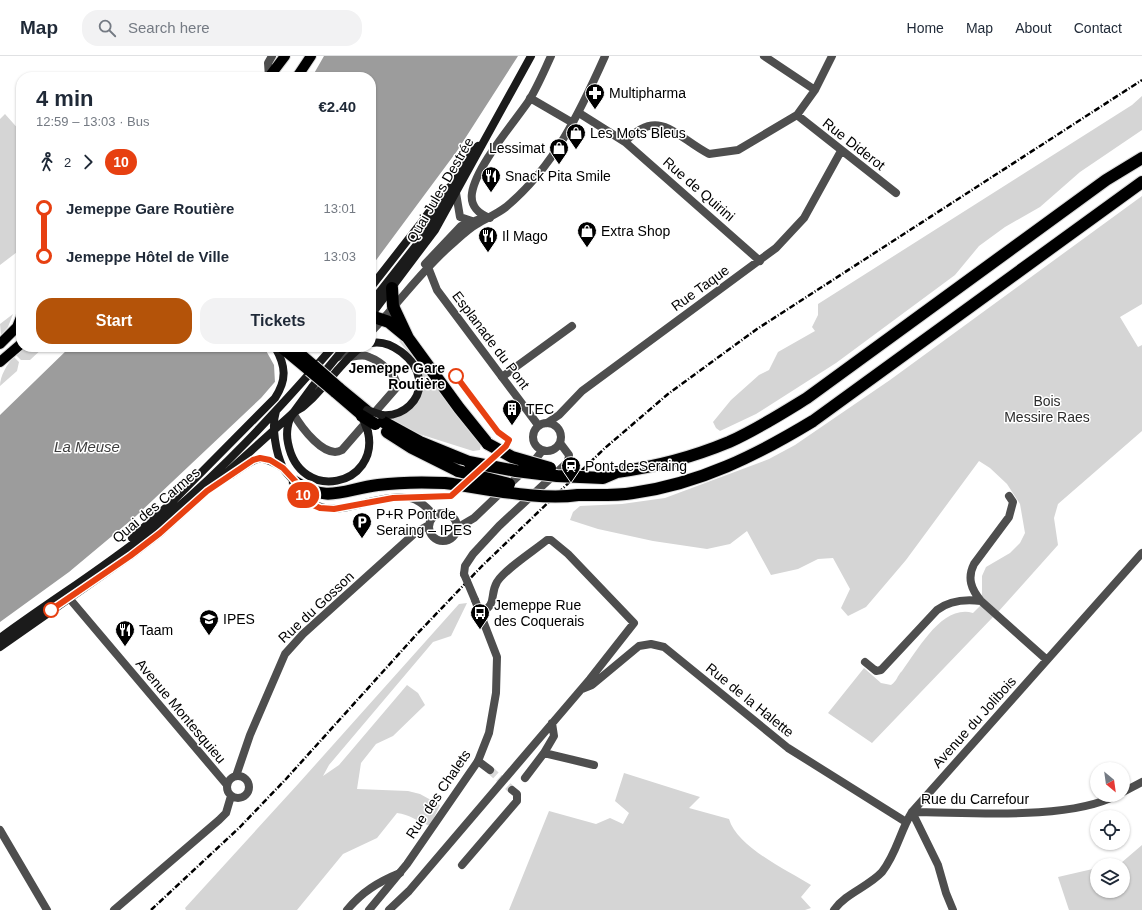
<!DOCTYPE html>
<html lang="en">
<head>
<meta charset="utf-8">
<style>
  :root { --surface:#fff; --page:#f2f2f3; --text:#1f2937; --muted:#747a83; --line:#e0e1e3; --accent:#b45309 }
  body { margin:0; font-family:Arial,sans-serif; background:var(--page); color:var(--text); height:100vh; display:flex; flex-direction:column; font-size:15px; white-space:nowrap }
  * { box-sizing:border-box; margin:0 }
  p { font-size:13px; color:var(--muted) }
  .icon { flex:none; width:22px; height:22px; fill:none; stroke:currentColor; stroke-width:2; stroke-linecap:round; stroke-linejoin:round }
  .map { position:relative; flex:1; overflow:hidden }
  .panel { position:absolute; left:16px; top:16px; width:360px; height:280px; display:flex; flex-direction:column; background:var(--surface); border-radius:16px; box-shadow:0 1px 3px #0004 }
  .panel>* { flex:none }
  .badge { padding:0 8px; border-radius:13px; font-size:14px; line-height:26px }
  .needle { width:26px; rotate:151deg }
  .fabs { position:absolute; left:1090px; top:706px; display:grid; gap:8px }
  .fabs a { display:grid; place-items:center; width:40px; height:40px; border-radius:50%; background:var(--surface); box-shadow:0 1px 3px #0004; font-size:20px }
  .map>.badge { position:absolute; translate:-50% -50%; box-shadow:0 0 0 2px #fff }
  .legs { display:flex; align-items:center; gap:6px; height:44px; padding:0 20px; font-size:13px }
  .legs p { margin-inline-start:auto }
  .overview { display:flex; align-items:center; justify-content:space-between; height:68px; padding:0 20px }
  h1 { font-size:22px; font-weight:600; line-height:30px }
  .primary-button { display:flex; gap:8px; margin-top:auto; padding:8px 20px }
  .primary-button a { flex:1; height:46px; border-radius:16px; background:var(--accent); color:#fff; font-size:16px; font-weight:600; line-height:46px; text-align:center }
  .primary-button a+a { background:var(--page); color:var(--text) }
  ul { padding:0 20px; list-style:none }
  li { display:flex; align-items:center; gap:14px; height:48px; font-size:15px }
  li i { display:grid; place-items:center; width:6px; height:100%; margin:0 5px; background:currentColor }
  li i::after { content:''; width:10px; height:10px; margin:-5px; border:3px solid; border-radius:50%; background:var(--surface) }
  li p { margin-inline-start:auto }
  li:first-child i { background:linear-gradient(#0000 50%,currentColor 0) }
  li:last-child i { background:linear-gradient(currentColor 50%,#0000 0) }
  header { display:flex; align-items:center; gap:24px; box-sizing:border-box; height:56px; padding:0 20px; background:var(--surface); border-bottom:1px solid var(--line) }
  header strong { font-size:19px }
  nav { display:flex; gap:22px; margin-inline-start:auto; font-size:14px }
  .search { width:280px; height:36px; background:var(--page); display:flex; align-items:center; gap:10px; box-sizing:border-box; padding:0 14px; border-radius:16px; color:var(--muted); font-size:15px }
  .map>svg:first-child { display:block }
  .green { fill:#d5d5d5 }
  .water { fill:#9c9c9c }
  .pier { fill:#fff }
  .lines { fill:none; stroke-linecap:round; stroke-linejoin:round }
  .minor-tunnel { stroke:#d9d9d9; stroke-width:8; stroke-dasharray:8 4; stroke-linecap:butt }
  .primary-casing { stroke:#dbdbdb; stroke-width:12 }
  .motorway-casing { stroke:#dbdbdb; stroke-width:14 }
  .minor { stroke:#4e4e4e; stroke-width:8 }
  .tertiary { stroke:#4e4e4e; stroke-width:8 }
  .secondary { stroke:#1b1b1b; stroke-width:8 }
  .primary { stroke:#000; stroke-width:10 }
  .motorway { stroke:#000; stroke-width:12 }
  .rail { stroke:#000; stroke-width:2.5; stroke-dasharray:6 2 1 2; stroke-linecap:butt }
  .primary-bridge-casing { stroke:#dbdbdb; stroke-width:12; stroke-linecap:butt }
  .motorway-bridge-casing { stroke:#dbdbdb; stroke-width:14; stroke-linecap:butt }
  .tertiary-bridge { stroke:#4e4e4e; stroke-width:8 }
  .secondary-bridge { stroke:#1b1b1b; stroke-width:8 }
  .primary-bridge { stroke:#000; stroke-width:10 }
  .motorway-bridge { stroke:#000; stroke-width:12 }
  .line-1-casing { stroke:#fff; stroke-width:9 }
  .line-1 { stroke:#e74011; stroke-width:6 }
  .stop-1-dot { fill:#fff; stroke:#e74011; stroke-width:2 }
  .labels { text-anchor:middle; stroke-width:3; stroke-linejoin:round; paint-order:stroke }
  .poi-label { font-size:14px; fill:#000; stroke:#fff; text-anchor:start }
  .street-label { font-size:14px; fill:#000; stroke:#fff }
  .stop-label { font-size:14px; font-weight:bold; fill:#000; stroke:#fff; text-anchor:end }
  .park-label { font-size:14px; fill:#2c2c2c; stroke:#fff }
  .water-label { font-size:15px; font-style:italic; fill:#3d3d3d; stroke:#fff }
</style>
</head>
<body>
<header>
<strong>Map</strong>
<div class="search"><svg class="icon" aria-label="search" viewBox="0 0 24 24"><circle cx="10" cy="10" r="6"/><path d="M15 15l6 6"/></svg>Search here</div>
<nav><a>Home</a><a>Map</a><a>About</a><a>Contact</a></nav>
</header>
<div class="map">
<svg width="1142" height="854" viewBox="0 0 1142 854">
  <rect width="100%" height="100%" fill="#fff"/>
  <!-- green -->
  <path class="green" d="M1142,40v34l-62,42 -40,35 -35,20 -26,19 -24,29 -119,88 -80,51 -36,17 -4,-3 -3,-6 18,-22 28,-25 10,-5 9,-18 37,-21 -3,-4 6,-12v-11l314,-199z
    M5,58l16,18v117l-21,16v-146z
    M1142,140v108l-22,13 18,30 4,-2v86l-84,73 -4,14 4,27 -60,67 -16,-15v-21l4,-9 24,-14 10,-10 5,-10 -5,-29 -13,-20 -17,-16 -11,-7 -73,99 -40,47 -18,9 -7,-8 9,-19 -17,-31 -15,1 -20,10 -27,6 -24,-44 -17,13 -23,5 -54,-8 -55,-12 -28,-9 3,-8 7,-6 42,-2 43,-6 104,-39 26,-14 95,-65z
    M13,258l-5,13 -7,8 -1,-11z
    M401,284l68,91 12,13 -1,6 -7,1 -57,-18 -27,-14 17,-6 13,-14 -4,-38 -16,-20z
    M26,291h18l-14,13h-9l-5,-5z
    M14,301l5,5 -2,9 -17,15c0,-10 7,-22 14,-29z
    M467,547l-16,33 -18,6 -104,123 -6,11 16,-11 68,-80 11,8 7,12 -32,31 -17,8 -15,19 -4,26 51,2 12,3 20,11 -10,21c-11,-4 -21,-12 -33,-13l-20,25 -34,16 -46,56h-111l-1,-2 114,-125 160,-179z
    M981,549l12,12 -121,126 -44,-30 36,-45 17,15 10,2c6,-4 6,-9 11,-14 16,-21 40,-67 71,-58z
    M624,717l76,24 -11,11 40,11c8,28 58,51 82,66l-10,12 10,11 -6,2h-296l40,-99 47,13 14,-6 13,6 6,-11 -14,-12z
    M1142,789v65h-73l-11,-33 39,-9v23h26v-26h-11l9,-2z"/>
  <!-- water -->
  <path class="water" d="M324,0h194l-61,95 -86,116v-190h-59z
    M70,291h235l-44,51 -125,118 -67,56 -69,50v-207z"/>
  <!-- pier -->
  <path class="pier" d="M264,291h42l-31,36 -1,-18z"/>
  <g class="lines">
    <!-- minor-tunnel -->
    <path class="minor-tunnel" d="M490,714l22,20"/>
    <!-- primary casing -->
    <g class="primary-casing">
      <path id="primary" d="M269,21l16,-21
        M297,21l14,-21
        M0,288l17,-17 4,-10
        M280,291l29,24
        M293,291l21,18
        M0,306l21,-18
        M339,331l28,23
        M334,336l28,24"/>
    </g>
    <!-- motorway casing -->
    <g class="motorway-casing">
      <path id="motorway" d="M392,232l1,18 15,32 51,70 29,36
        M371,260l18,6 17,14
        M378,363l42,23 49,20
        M387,376l25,16 46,23
        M617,416c38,-5 76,-15 112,-30 27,-12 52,-28 78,-44l299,-218 36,-22
        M295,426c33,22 49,7 83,3 23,-3 45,-3 67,-2
        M578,439c18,0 37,1 55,-2 66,-9 124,-38 180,-72l329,-239"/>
    </g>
    <!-- minor -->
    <path class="minor" d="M764,0l51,34
      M269,21l-1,-14 4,-7
      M530,42l43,25
      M579,57l46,29 135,119
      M797,59l99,78
      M625,86c34,-36 51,-5 84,12l29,-4 59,-35 18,-25 17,-34
      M490,162c-11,-4 -20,-12 -18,-25 4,-26 40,-68 56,-91 9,-14 16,-31 23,-46
      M502,321l70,-51
      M293,357c8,14 32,47 49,37l54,-62c4,-11 -16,-27 -27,-31 -5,-3 -13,-1 -19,0
      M547,367l12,-8 23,-24 194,-143 28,-30 37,-67
      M296,427c23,44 56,19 95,15 8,-1 17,-2 25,2 7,3 13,10 19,16
      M981,545c-10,-12 -14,-23 -7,-37l35,-47 4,-15 -4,-6
      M865,606l11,9 5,-1 56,-60c13,-10 28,-11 44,-9l66,59
      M582,633l10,-4 47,-39 12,-2 13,3 124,101 118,74
      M544,697l50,12
      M478,705l12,9
      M525,722l19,-25 10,-17 -2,-13
      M1123,736l19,-10
      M912,756c57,0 156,9 205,-17
      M912,756l26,53 8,28 7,17
      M0,774l47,80
      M462,809l55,-64v-7l-5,-4
      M347,854c15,-18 31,-28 53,-37
      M389,854l20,-19 181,-212 44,-56 -66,-69 -17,-14h-4c-12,10 -42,29 -50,42 -8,14 1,21 -16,31
      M834,854c12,-17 34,-23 48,-38 15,-19 18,-41 30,-60l230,-259"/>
    <!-- tertiary -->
    <path class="tertiary" d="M456,137l4,24 12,4
      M425,208l36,-38 19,-7
      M428,211l9,23 101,135
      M371,276c27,-28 50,-61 80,-87 8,-7 17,-16 26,-21 10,-6 20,-10 29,-17 48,-40 74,-95 99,-151
      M338,301l13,-10
      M533 381a14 14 0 1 1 28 0a14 14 0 1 1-28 0Z
      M429 471a14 14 0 1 1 28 0a14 14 0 1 1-28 0Z
      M457,472l17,-10 60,-57 8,-10
      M464,518l1,-8 8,-12 26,-28 69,-64 1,-7 -9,-12
      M69,542l158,187
      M227 731a11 11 0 1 1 22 0a11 11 0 1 1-22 0Z
      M236,720l14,-41 35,-81 18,-20 112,-101 14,-8
      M114,854l105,-90 7,-7 5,-17
      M369,854l38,-46 71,-103 11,-28 7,-40 1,-36 -22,-57"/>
    <!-- secondary -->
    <path class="secondary" d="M371,231l50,-64 21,-29 10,-9
      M371,247l51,-65 49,-84 7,-8
      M371,259l64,-85 96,-174
      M371,287c20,-4 45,16 48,36 3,21 -16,38 -37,36
      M361,291c-15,11 -27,28 -40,42 -5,6 -11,12 -17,17 -3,3 -8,4 -10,7 -7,7 -8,21 -6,30 12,62 92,42 80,-11
      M276,355c-5,16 0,42 7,57 3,5 8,10 12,14
      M231,419c24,-15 25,-24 52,-7
      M132,482l38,-34 105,-106c12,-18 11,-32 0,-51
      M0,582c50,-37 104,-70 152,-109 67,-54 125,-118 181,-182
      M0,591l130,-91 30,-23 133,-120 19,-26 33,-40"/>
    <!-- primary -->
    <use href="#primary" class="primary"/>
    <!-- motorway -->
    <use href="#motorway" class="motorway"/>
    <!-- rail -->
    <path class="rail" d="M151,854l89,-83 46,-48 130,-144 66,-69 123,-118 63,-54 89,-65 385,-249"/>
    <!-- primary-bridge casing -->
    <g class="primary-bridge-casing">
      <path id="primary-bridge" d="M314,309l25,22
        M309,315l25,21"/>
    </g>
    <!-- motorway-bridge casing -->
    <g class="motorway-bridge-casing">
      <path id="motorway-bridge" d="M362,360l13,8
        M488,388l24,13 38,11
        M469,406l47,9 41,5 46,2 14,-6
        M458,415l51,13
        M445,427c40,5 94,18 133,12"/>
    </g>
    <!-- tertiary-bridge -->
    <path class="tertiary-bridge" d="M464,518l11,26"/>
    <!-- secondary-bridge -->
    <path class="secondary-bridge" d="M367,354l15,5
      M362,360l6,16"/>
    <!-- primary-bridge -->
    <use href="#primary-bridge" class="primary-bridge"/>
    <!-- motorway-bridge -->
    <use href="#motorway-bridge" class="motorway-bridge"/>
  </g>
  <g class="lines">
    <!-- line-1 casing -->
    <g class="line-1-casing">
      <path id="line-1" d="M51,554l79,-54 30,-23 47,-42 46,-31 7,-2 10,2 13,8 13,14 5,11 12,12 7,3 14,1 59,-11 58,-2 55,-50 3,-6 -11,-8 -42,-56"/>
    </g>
    <!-- line-1 -->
    <use href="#line-1" class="line-1"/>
  </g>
  <!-- icons -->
  <defs>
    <g id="pharmacy-pin" transform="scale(1)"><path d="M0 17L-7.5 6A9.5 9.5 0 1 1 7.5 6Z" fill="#000" stroke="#fff"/><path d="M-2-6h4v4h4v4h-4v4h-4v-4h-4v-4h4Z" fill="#fff"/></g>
    <g id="shop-pin" transform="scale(1)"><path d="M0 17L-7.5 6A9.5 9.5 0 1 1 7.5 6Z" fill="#000" stroke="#fff"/><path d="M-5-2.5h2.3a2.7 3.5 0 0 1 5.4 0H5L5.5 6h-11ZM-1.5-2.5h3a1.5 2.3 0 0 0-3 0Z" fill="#fff"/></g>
    <g id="restaurant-pin" transform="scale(1)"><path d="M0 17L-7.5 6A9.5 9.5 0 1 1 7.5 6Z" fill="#000" stroke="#fff"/><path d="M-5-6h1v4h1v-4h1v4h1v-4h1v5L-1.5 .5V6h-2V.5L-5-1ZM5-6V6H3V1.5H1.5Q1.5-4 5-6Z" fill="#fff"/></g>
    <g id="building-pin" transform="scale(1)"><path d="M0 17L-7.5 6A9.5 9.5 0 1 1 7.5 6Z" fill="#000" stroke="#fff"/><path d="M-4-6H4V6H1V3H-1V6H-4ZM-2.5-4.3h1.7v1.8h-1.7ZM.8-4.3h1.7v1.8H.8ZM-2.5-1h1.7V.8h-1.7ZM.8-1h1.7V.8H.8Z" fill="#fff"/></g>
    <g id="station-pin" transform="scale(1)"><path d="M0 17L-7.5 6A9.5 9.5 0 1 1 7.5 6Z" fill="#000" stroke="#fff"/><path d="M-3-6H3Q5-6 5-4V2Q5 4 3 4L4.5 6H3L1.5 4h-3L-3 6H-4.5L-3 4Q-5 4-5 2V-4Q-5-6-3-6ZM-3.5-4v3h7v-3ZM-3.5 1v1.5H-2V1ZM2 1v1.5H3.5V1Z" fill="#fff"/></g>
    <g id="parking-pin" transform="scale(1)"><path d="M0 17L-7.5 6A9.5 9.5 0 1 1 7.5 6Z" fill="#000" stroke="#fff"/><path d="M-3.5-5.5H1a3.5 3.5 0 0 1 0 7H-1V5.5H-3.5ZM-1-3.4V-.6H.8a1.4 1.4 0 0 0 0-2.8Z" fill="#fff"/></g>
    <g id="bus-pin" transform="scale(1)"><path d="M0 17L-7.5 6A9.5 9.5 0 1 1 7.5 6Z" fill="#000" stroke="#fff"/><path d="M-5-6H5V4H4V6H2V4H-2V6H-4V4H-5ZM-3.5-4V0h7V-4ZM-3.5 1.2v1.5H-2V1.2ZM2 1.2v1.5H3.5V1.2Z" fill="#fff"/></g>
    <g id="school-pin" transform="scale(1)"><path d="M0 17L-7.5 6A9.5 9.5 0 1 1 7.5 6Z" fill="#000" stroke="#fff"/><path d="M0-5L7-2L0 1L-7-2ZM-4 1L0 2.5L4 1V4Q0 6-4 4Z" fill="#fff"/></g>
  </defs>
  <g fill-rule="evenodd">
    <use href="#pharmacy-pin" x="595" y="37"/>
    <use href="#shop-pin" x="576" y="77"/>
    <use href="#shop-pin" x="559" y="92"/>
    <use href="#restaurant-pin" x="491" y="120"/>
    <use href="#shop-pin" x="587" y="175"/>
    <use href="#restaurant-pin" x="488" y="180"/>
    <use href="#building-pin" x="512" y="353"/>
    <use href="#station-pin" x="571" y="410"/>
    <use href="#parking-pin" x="362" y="466"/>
    <use href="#bus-pin" x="480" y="557"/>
    <use href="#school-pin" x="209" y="563"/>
    <use href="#restaurant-pin" x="125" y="574"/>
  </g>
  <!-- markers -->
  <g class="stop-1-dot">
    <circle cx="456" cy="320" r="7"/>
    <circle cx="51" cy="554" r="7"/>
  </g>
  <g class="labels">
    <!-- poi labels -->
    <g class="poi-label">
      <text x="609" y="42">Multipharma</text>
      <text x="590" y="82">Les Mots Bleus</text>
      <text x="545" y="97" text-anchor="end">Lessimat</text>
      <text x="505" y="125">Snack Pita Smile</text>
      <text x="601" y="180">Extra Shop</text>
      <text x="502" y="185">Il Mago</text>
      <text x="526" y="358">TEC</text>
      <text x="585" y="415">Pont-de-Seraing</text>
      <text x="376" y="463">P+R Pont de<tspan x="376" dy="16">Seraing – IPES</tspan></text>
      <text x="494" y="554">Jemeppe Rue<tspan x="494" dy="16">des Coquerais</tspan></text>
      <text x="223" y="568">IPES</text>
      <text x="139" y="579">Taam</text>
    </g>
    <!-- street labels -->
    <g class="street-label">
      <text transform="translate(854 88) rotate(38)" y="5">Rue Diderot</text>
      <text transform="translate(699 133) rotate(41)" y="5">Rue de Quirini</text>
      <text transform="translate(440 134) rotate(-60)" y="5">Quai Jules Destrée</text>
      <text transform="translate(700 232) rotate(-36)" y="5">Rue Taque</text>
      <text transform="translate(491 284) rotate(53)" y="5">Esplanade du Pont</text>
      <text transform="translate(156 449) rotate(-40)" y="5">Quai des Carmes</text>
      <text transform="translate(316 551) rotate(-43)" y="5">Rue du Gosson</text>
      <text transform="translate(750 644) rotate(39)" y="5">Rue de la Halette</text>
      <text transform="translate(181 655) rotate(50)" y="5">Avenue Montesquieu</text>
      <text transform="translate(974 666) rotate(-48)" y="5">Avenue du Jolibois</text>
      <text transform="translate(438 738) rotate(-56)" y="5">Rue des Chalets</text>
      <text x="975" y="748">Rue du Carrefour</text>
    </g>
    <!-- stop labels -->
    <g class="stop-label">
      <text x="445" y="317">Jemeppe Gare<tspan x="445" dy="16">Routière</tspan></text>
    </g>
    <!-- park labels -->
    <g class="park-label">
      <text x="1047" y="350">Bois<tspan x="1047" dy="16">Messire Raes</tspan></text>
    </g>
    <!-- water labels -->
    <g class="water-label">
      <text x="87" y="396">La Meuse</text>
    </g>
  </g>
</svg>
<div class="fabs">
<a><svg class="needle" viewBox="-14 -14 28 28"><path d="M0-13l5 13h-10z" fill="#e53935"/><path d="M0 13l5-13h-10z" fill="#747a83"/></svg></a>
<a><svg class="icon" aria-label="locate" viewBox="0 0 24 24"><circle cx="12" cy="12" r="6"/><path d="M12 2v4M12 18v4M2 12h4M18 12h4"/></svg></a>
<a><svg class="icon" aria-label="layers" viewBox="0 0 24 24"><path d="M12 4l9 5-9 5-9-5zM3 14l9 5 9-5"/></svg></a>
</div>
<b class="badge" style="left:303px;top:439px;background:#e74011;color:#fff">10</b>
<section class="panel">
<div class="overview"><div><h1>4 min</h1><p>12:59 – 13:03 · Bus</p></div><b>€2.40</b></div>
<div class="legs"><svg class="icon" aria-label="walk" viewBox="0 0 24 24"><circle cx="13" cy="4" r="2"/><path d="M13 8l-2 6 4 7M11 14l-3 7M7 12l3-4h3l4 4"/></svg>2<svg class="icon" aria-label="forward" viewBox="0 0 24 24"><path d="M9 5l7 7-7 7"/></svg><b class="badge" style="background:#e74011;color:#fff">10</b></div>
<ul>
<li><i style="color:#e74011"></i><b>Jemeppe Gare Routière</b><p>13:01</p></li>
<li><i style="color:#e74011"></i><b>Jemeppe Hôtel de Ville</b><p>13:03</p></li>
</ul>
<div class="primary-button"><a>Start</a><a>Tickets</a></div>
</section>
</div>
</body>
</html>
